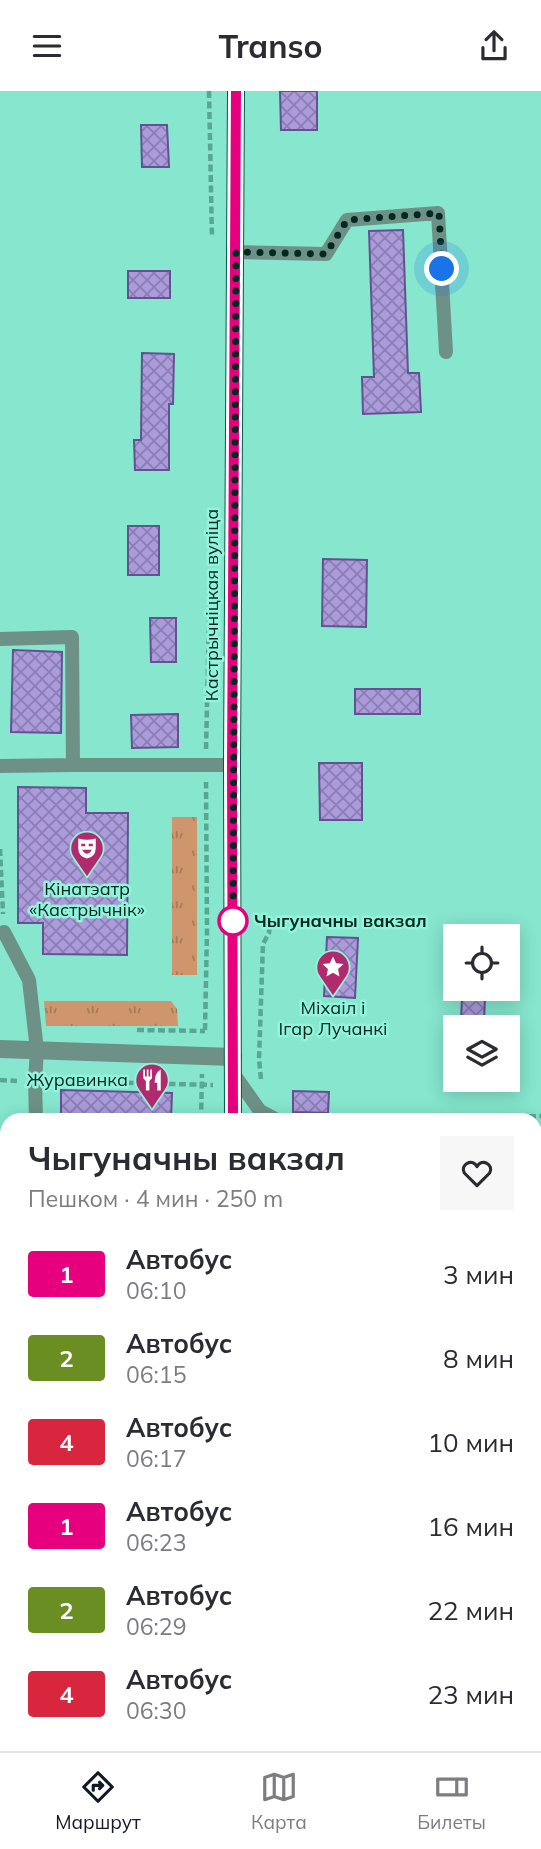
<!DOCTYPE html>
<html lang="ru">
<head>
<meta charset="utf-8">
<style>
  :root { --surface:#fff; --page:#f7f7f7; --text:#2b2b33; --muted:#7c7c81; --line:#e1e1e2; --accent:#111827 }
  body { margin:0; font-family:Mulish,sans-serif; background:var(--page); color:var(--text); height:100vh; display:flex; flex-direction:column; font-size:26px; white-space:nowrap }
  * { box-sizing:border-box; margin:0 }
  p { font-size:23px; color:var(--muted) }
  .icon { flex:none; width:38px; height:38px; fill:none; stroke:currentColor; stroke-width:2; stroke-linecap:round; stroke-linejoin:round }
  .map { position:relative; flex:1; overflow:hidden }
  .side { position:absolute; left:0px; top:1022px; width:542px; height:639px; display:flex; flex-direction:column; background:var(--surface); border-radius:21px 21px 0 0; box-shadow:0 4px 18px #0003 }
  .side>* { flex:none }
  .badge { padding:0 14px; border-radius:5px; font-size:24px; line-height:46px }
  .tools { position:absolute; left:443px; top:833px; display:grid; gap:14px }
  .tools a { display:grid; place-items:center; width:77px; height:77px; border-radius:0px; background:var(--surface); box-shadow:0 4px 18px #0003; font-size:35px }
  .you { position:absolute; width:35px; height:35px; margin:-18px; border:5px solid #fff; border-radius:50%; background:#1a73e8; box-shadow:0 0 0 10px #1a73e833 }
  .map>.badge { position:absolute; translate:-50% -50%; box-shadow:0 0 0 4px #fff }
  .round { display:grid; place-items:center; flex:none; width:74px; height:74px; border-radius:0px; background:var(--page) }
  .summary { display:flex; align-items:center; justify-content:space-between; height:119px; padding:0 28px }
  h1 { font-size:33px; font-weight:700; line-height:52px }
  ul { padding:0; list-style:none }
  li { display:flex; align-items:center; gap:21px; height:84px; padding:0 28px }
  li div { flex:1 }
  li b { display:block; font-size:26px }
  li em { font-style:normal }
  li .badge { min-width:77px; font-weight:700; text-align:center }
  header { display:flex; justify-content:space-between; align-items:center; height:91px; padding:0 28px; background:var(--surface); font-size:32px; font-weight:700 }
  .menu { display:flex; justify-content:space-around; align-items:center; height:98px; border-top:2px solid var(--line); background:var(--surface); font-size:19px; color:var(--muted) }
  .menu a { display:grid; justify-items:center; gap:4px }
  .menu .active { color:var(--accent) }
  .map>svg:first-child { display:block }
  .grass { fill:url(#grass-tufts) }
  .building { fill:url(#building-cross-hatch); stroke:#635291; stroke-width:2 }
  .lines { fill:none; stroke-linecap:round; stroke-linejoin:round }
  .path { stroke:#59a793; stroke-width:4.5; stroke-dasharray:7 3.5; stroke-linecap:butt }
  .lane { stroke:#6e9187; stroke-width:14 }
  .street { stroke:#6e9187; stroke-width:18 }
  .primary { stroke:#015a4a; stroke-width:18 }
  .path-bridge { stroke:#59a793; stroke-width:4.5; stroke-dasharray:7 3.5; stroke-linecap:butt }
  .line-casing { stroke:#fff; stroke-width:16 }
  .line { stroke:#e6007e; stroke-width:10 }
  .walk { stroke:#002920; stroke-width:7; stroke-dasharray:0 12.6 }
  .stop-dot { fill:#fff; stroke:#e6007e; stroke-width:3.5 }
  .labels { text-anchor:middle; stroke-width:5; stroke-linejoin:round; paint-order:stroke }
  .street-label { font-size:18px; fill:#002920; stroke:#93f4db }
  .poi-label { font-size:18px; fill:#002920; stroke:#93f4db }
  .stop-label { font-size:18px; font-weight:bold; fill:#002920; stroke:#93f4db; text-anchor:start }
</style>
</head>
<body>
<header><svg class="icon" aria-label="menu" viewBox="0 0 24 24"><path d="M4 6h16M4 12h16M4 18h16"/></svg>Transo<svg class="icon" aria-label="share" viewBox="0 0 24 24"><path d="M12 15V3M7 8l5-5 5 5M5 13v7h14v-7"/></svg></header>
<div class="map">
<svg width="541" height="1660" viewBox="0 0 541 1660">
  <defs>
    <pattern id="grass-tufts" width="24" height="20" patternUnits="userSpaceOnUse" patternTransform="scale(1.75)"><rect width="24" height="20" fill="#cf966e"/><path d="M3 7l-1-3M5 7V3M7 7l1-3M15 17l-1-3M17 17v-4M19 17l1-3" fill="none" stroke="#a67a5a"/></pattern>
    <pattern id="building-cross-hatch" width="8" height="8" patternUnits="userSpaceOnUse" patternTransform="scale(1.75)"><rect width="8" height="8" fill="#ab9bdb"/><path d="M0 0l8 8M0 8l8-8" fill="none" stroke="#897eb1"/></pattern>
  </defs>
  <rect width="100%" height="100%" fill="#86e7ce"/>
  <!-- grass -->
  <path class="grass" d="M172,726h25v158h-25z
    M44,910h127l6,8 1,17h-132z"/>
  <!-- building -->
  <path class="building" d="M280,0h37v39h-36z
    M141,34h26l2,42h-27z
    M403,139l5,143h11l2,39 -58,2 -1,-37h12l-5,-146z
    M128,180h42v27h-42z
    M142,262l32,1 -1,50h-4v66h-34l-1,-30h7z
    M128,435h31v49h-31z
    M323,468l44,1 -1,67 -44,-1z
    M150,527h26v44h-25z
    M13,559l49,2 -1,81 -50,-1z
    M355,598h65v25h-65z
    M178,623v33l-46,1 -1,-33z
    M319,672h43v57h-42z
    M18,696l68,1v25h42l-1,142 -84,-1v-31h-25z
    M327,846l31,1 -3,60 -31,-2z
    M462,906l23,1 -1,24 -23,-1z
    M61,999l111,3 -1,27h-110z
    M293,1000l36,1 -1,21 -35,-1z"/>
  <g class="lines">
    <!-- path -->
    <path class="path" d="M209,0l3,147
      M206,658l4,-173
      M0,758l3,65
      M137,939l68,1
      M205,939l2,-100 -1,-148
      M261,988l-2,-20 4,-115 6,-11 1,-12
      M0,989l17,1
      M53,990l160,4
      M294,1024l71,5
      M201,1029l1,-46
      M382,1029l159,-4
      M536,1303v117
      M0,1423h7
      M0,1516l7,1
      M0,1531l7,-5
      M198,1654l1,6"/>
    <!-- lane -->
    <path class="lane" d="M236,161l90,2 21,-34 91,-7 8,139
      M0,548l72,-2 1,128h159
      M0,675l73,-1
      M4,841l25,48 8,70 -2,31 1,39
      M233,982l27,38 17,9
      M94,1654v6"/>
    <!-- street -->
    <path class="street" d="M0,958l233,8
      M0,1479h7"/>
    <!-- primary -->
    <path class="primary" d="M233,1029l-1,-355 4,-674
      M236,1660v-6"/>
    <!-- path-bridge -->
    <path class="path-bridge" d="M536,1398h5"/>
  </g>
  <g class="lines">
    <!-- line casing -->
    <g class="line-casing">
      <path id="line" d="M233,1029l-1,-355 4,-674"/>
    </g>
    <!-- line -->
    <use href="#line" class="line"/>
    <!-- walk -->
    <path class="walk" d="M233,830l3,-669 90,2 21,-34 92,-7 3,56"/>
  </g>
  <!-- icons -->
  <defs>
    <g id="theatre-pin" transform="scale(1.75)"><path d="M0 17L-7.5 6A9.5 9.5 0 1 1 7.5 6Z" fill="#b12a6d" stroke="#93f4db"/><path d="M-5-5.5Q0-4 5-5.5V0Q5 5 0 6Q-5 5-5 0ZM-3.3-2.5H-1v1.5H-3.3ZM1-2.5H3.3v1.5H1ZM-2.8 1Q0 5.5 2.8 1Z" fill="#fff"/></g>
    <g id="sight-pin" transform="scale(1.75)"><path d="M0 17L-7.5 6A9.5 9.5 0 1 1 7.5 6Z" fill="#b12a6d" stroke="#93f4db"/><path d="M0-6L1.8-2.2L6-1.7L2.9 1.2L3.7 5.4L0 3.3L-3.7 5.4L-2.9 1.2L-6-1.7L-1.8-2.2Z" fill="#fff"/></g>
    <g id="restaurant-pin" transform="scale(1.75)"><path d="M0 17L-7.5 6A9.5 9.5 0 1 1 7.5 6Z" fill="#b12a6d" stroke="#93f4db"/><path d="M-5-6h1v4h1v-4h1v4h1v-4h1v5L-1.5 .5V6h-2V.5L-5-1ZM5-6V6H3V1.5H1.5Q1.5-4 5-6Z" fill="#fff"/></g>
  </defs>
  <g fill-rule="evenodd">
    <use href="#theatre-pin" x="87" y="757"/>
    <use href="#sight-pin" x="333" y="876"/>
    <use href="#restaurant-pin" x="152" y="989"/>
  </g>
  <!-- markers -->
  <circle class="stop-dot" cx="233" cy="830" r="14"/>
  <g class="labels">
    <!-- street labels -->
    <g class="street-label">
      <text transform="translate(212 514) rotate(-90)" y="6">Кастрычніцкая вуліца</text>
    </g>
    <!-- poi labels -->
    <g class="poi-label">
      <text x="87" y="804">Кінатэатр<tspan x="87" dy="21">«Кастрычнік»</tspan></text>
      <text x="333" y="923">Міхаіл і<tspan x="333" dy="21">Ігар Лучанкі</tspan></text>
      <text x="128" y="995" text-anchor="end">Журавинка</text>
    </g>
    <!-- stop labels -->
    <g class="stop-label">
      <text x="254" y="836">Чыгуначны вакзал</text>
    </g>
  </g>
</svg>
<div class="tools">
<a><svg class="icon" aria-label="locate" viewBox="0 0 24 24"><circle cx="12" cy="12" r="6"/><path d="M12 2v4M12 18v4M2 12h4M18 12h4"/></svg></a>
<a><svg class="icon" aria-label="layers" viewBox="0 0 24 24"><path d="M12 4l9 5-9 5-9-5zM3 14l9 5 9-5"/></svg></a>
</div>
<div class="you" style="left:442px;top:178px"></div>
<section class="side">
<div class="summary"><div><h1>Чыгуначны вакзал</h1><p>Пешком · 4 мин · 250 m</p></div><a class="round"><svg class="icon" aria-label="heart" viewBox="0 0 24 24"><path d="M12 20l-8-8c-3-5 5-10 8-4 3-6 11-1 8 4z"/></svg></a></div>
<ul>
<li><span class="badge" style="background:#e6007e;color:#fff">1</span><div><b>Автобус</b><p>06:10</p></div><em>3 мин</em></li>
<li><span class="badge" style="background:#6b8e23;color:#fff">2</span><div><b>Автобус</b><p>06:15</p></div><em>8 мин</em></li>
<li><span class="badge" style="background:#d7263d;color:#fff">4</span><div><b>Автобус</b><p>06:17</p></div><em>10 мин</em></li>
<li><span class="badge" style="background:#e6007e;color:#fff">1</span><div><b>Автобус</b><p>06:23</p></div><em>16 мин</em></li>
<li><span class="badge" style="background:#6b8e23;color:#fff">2</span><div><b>Автобус</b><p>06:29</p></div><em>22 мин</em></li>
<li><span class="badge" style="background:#d7263d;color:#fff">4</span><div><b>Автобус</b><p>06:30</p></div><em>23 мин</em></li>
</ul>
</section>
</div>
<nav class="menu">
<a class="active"><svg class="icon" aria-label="directions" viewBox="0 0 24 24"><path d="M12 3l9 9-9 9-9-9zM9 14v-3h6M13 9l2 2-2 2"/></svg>Маршрут</a>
<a><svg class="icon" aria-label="map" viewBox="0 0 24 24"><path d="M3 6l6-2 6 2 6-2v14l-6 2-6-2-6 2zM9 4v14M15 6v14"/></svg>Карта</a>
<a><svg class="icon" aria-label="tickets" viewBox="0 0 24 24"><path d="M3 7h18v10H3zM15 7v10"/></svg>Билеты</a>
</nav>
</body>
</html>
